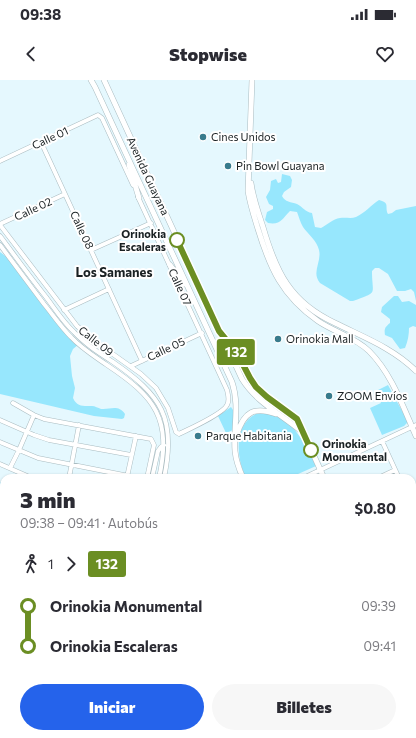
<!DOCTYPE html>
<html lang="es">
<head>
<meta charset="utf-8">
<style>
  :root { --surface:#fff; --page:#f7f7f7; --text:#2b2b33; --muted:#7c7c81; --accent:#2563eb }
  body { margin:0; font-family:Commissioner,sans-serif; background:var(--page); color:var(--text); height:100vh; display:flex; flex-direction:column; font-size:15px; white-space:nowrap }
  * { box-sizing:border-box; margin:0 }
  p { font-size:13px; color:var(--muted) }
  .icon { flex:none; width:22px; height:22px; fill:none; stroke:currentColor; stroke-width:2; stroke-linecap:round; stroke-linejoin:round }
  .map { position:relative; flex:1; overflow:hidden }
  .panel { position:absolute; left:0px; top:394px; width:416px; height:264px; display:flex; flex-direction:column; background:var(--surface); border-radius:12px 12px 0 0; box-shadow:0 1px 3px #0004 }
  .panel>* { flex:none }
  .badge { padding:0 8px; border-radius:3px; font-size:14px; line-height:26px }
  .map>.badge { position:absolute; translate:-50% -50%; box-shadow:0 0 0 2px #fff }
  .legs { display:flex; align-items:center; gap:6px; height:44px; padding:0 20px; font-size:13px }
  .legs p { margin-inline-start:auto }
  .headline { display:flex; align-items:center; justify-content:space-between; height:68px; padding:0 20px }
  h1 { font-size:22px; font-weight:800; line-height:30px }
  .cta { display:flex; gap:8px; margin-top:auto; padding:8px 20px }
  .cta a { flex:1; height:46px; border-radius:24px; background:var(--accent); color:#fff; font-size:16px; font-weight:800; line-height:46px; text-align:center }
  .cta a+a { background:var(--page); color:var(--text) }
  ul { padding:0 20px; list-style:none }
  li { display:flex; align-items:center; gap:14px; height:40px; font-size:15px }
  li i { display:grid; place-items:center; width:6px; height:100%; margin:0 5px; background:currentColor }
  li i::after { content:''; width:10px; height:10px; margin:-5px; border:3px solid; border-radius:50%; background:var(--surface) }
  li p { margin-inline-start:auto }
  li:first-child i { background:linear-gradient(#0000 50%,currentColor 0) }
  li:last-child i { background:linear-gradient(currentColor 50%,#0000 0) }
  .status { display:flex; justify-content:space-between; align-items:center; height:28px; padding:0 20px; background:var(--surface); direction:ltr }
  .status svg { height:11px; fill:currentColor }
  header { display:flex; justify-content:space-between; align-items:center; height:52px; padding:0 20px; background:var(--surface); font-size:18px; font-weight:800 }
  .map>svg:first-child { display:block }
  .built { fill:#d0ecf4 }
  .green { fill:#97e7fd }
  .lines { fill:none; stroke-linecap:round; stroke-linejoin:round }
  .stream { stroke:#3dadc8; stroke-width:1 }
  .minor-casing { stroke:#aabcc1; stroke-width:5 }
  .major-casing { stroke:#aabcc1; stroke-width:6 }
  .minor { stroke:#fff; stroke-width:4 }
  .major { stroke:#fff; stroke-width:5 }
  .line-1-casing { stroke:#fff; stroke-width:9 }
  .line-1 { stroke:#6b8e23; stroke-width:6 }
  .poi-dot { fill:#387b8c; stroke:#fff; stroke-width:1.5 }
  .stop-1-dot { fill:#fff; stroke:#6b8e23; stroke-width:2 }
  .labels { text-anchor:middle; stroke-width:4; stroke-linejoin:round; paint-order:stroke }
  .poi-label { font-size:11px; fill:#1a2123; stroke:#fff; text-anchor:start }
  .street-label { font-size:11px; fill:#1a2123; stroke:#fff }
  .stop-label { font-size:11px; font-weight:bold; fill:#1a2123; stroke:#fff; text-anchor:end }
  .quarter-label { font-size:13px; font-weight:bold; fill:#1a2123; stroke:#fff }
</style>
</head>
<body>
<div class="status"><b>09:38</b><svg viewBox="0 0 49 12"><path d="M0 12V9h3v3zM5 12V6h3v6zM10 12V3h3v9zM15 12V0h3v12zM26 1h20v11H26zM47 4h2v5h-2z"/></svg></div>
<header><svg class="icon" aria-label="back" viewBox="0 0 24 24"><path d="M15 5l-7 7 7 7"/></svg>Stopwise<svg class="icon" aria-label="heart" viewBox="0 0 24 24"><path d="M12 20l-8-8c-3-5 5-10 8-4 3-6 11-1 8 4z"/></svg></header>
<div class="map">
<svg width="416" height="658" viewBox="0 0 416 658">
  <rect width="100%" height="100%" fill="#e5f8fe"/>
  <!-- built -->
  <path class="built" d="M0,580l4,9v41l-4,2z"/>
  <!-- green -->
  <path class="green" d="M282,94l8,2 2,4 -1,7 -7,5 -2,4c3,6 9,6 15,8 6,3 8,8 15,9l3,14 6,1c6,-3 12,-9 19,-10 6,-1 11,1 16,-1 9,-4 15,-12 23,-17 12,3 5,7 9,14l4,-1 4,-3 20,-4v95l-2,-9 -3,-3 -6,2h-8l-9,-17 -9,-6h-4l-3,3c0,25 7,20 -19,30h-3l-30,-18c-9,-11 2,-21 -1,-33 -2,-9 -11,-16 -16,-23 -3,-5 -4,-10 -6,-15l-7,-1c-8,8 -9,14 -22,12l-3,-3 2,-8 6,-3v-3l-4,-2 -3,-7 4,-7 1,-9 5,-2 2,4 3,-1z
    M0,172l12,9 48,63 19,20 -6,5 -3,7 2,20 3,12 -2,10c4,9 10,8 19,8 3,0 6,2 9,3 9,1 17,-5 24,5l-1,4 -2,1 -28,-3 -94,-22z
    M394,216h4l4,6 7,-1 7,4v22l-3,-1 -4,2c0,6 -1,13 -4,20l-5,1 -8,-11 -7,-3c-1,-6 0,-8 5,-12v-4l-9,-7 1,-5z
    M388,305l19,35v3l-3,3 -22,9 -12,-27 11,-5 -5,-12z
    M231,327l2,3v20l-7,3 -8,-17z
    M258,333c31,-3 47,30 58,53l-27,12h-43c-10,-20 -13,-55 12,-65z
    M0,402l4,3v52l-4,-1z"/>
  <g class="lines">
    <!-- stream -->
    <path class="stream" d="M0,416l4,2"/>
    <!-- minor casing -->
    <g class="minor-casing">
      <path id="minor" d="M41,62l101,219
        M0,81l98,-46 4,3 31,67
        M0,144l65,-30
        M0,145l77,101 16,14 48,34 15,14 12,20 8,24 3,2c10,-5 44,-20 48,-29 3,-5 1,-10 0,-15l-89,-193
        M0,156c15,20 30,41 46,61 9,12 17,25 28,35 11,12 25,21 39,30 48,33 64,56 51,116
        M0,165c15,20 29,39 44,59 9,11 17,23 27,33 10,11 23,19 36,28 48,32 65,53 52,113
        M91,170l60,-27
        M64,230l45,-21
        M223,256l14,17 15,29 15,15 30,22 6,13
        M131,286l71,-33
        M13,323l21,12 10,4 107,20 3,6 -7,33
        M0,340l34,15 15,5 82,15
        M382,361l17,37
        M0,362l38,16 101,20
        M0,384l32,14
        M10,388l9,-18 15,-35
        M127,397l9,-41
        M69,398l10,-53
        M152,398l6,-27 3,-4 3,-2
        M303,398l113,-53
        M378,398l17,-8
        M412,427l4,9
        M412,461l4,-2
        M412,495l4,-2
        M0,538l4,-1
        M0,568l4,9
        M0,637l4,-2
        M412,643l4,-2
        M49,654v1
        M125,654l2,4
        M213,654l2,4
        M248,654l2,4
        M287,654l2,4
        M17,658l5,-3
        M62,658l9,-4
        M107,658l7,-4
        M172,658l9,-4
        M306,658l9,-4
        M380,658l9,-4"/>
    </g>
    <!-- major casing -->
    <g class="major-casing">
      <path id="major" d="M91,0l4,7 137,295c8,24 1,46 3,69 1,10 4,18 8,27
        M104,0l138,299c15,24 39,35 59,52l4,5 19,42
        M252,0l-4,111c2,13 6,25 10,38 12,39 24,67 60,92 16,11 37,16 51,30 23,23 34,56 47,85
        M129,85l10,33
        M251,103c2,15 7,29 12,44 13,45 27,75 72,96 28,14 58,25 81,48
        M170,185l14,19
        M237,354c7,-22 17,-28 39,-20
        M412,588l4,9
        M361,654l2,4"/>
    </g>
    <!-- minor -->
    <use href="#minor" class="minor"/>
    <!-- major -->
    <use href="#major" class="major"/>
  </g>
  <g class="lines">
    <!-- line-1 casing -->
    <g class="line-1-casing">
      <path id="line-1" d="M177,160l42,91 18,22 13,25 6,9 11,10 30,22 14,31"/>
    </g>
    <!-- line-1 -->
    <use href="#line-1" class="line-1"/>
  </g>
  <!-- markers -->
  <g class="poi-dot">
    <circle cx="203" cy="57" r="4"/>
    <circle cx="228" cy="86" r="4"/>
    <circle cx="278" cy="259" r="4"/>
    <circle cx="329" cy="316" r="4"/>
    <circle cx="198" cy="356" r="4"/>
  </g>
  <g class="stop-1-dot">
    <circle cx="177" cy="160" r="7"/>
    <circle cx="311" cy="370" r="7"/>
  </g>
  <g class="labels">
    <!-- poi labels -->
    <g class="poi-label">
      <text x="211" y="61">Cines Unidos</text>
      <text x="236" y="90">Pin Bowl Guayana</text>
      <text x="286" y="263">Orinokia Mall</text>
      <text x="337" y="320">ZOOM Envíos</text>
      <text x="206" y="360">Parque Habitania</text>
    </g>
    <!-- street labels -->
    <g class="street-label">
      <text transform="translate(50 58) rotate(-25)" y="4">Calle 01</text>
      <text transform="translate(148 96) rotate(65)" y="4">Avenida Guayana</text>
      <text transform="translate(33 129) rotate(-25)" y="4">Calle 02</text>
      <text transform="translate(82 150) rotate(65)" y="4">Calle 08</text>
      <text transform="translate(180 207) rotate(65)" y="4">Calle 07</text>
      <text transform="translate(96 261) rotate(38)" y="4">Calle 09</text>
      <text transform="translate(166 269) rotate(-25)" y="4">Calle 05</text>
    </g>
    <!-- stop labels -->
    <g class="stop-label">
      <text x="166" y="158">Orinokia<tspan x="166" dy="13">Escaleras</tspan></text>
      <text x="322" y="368" text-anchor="start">Orinokia<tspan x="322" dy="13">Monumental</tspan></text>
    </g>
    <!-- quarter labels -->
    <g class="quarter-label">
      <text x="114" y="197">Los Samanes</text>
    </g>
  </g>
</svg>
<b class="badge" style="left:236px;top:272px;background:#6b8e23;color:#fff">132</b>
<section class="panel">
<div class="headline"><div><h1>3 min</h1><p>09:38 – 09:41 · Autobús</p></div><b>$0.80</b></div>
<div class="legs"><svg class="icon" aria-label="walk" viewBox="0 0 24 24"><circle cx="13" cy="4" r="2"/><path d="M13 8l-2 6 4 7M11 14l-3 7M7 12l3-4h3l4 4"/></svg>1<svg class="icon" aria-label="forward" viewBox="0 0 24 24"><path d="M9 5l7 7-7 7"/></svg><b class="badge" style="background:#6b8e23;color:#fff">132</b></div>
<ul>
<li><i style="color:#6b8e23"></i><b>Orinokia Monumental</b><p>09:39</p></li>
<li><i style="color:#6b8e23"></i><b>Orinokia Escaleras</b><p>09:41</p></li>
</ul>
<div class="cta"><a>Iniciar</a><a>Billetes</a></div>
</section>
</div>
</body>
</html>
